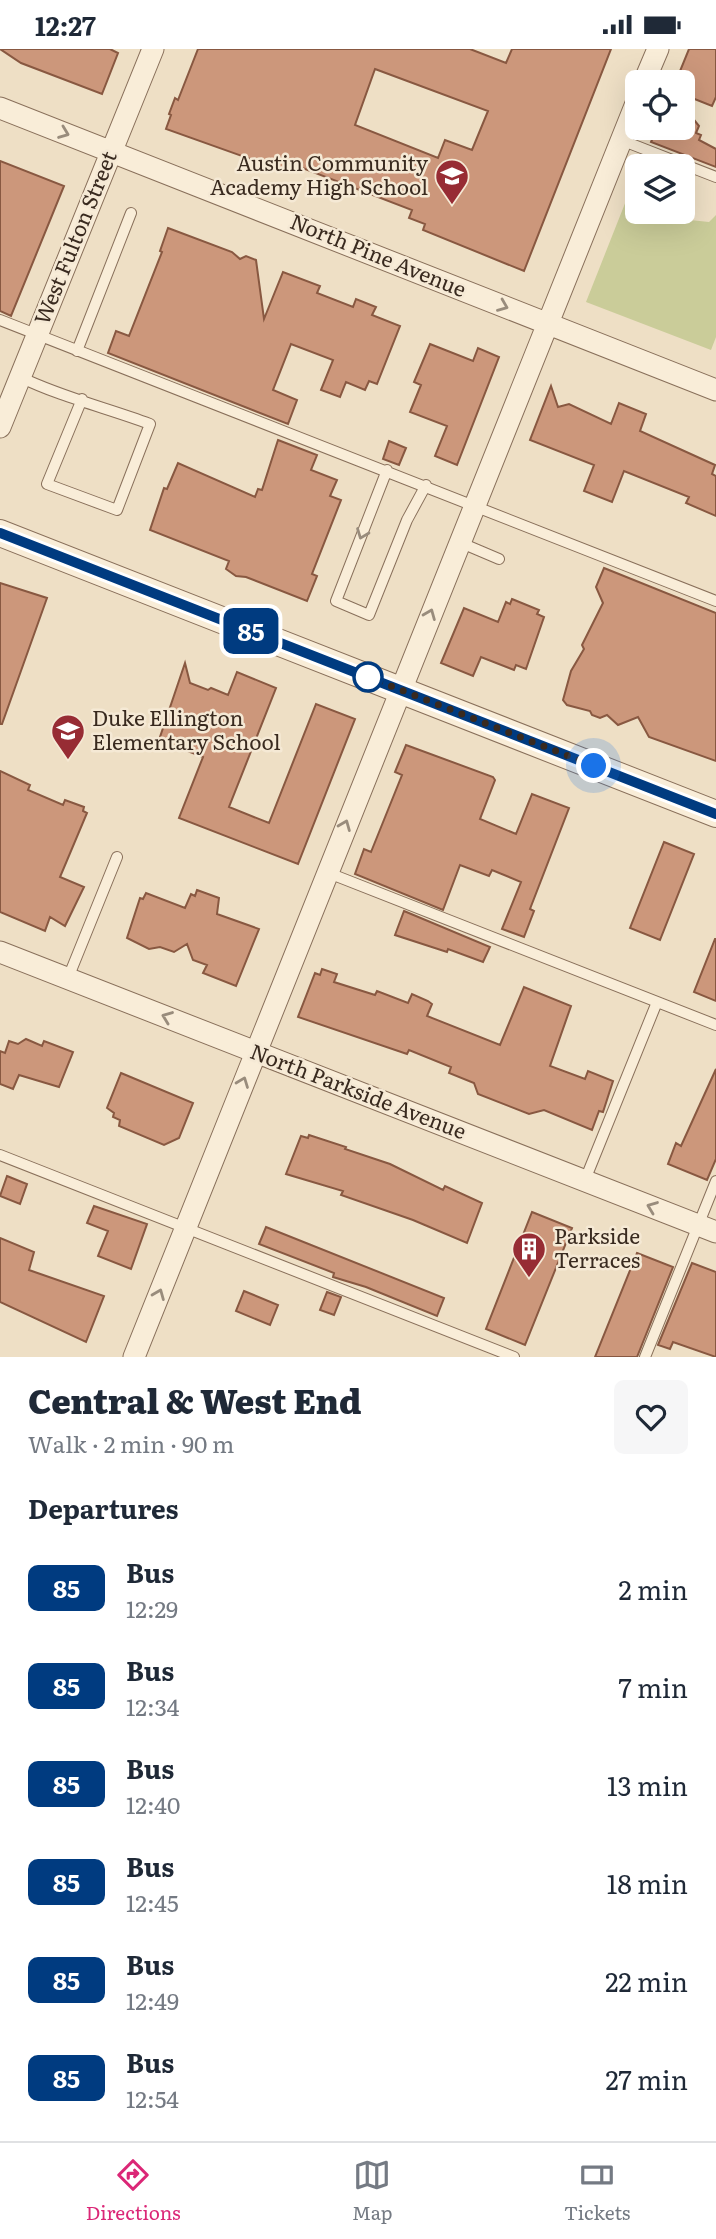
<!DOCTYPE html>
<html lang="en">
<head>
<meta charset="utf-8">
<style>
  :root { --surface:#fff; --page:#f6f6f7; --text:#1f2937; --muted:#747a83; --line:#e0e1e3; --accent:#db2777 }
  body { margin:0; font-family:Literata,serif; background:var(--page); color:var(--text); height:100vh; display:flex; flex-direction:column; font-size:26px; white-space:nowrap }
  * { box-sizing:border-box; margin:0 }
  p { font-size:23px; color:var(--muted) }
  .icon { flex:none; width:38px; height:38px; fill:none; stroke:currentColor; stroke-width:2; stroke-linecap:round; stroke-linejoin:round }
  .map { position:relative; height:1308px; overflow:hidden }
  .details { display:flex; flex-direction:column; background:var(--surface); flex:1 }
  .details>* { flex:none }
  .badge { padding:0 14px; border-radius:10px; font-size:24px; line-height:46px }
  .controls { position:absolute; left:625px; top:21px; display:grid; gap:14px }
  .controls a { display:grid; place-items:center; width:70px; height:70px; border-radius:10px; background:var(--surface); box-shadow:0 7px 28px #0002; font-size:35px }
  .you { position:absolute; width:35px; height:35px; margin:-18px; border:5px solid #fff; border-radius:50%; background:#1a73e8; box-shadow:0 0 0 10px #1a73e833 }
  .map>.badge { position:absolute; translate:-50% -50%; box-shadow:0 0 0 4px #fff }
  h2 { padding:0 28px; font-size:26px; line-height:63px }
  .round { display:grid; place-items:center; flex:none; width:74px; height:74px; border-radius:10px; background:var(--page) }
  .head { display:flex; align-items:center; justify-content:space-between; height:119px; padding:0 28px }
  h1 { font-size:33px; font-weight:800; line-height:52px }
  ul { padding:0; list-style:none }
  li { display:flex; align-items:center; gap:21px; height:98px; padding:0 28px }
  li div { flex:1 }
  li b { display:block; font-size:26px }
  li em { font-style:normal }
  li .badge { min-width:77px; font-weight:700; text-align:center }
  .status { display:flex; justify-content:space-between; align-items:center; height:49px; padding:0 35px; background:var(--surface); direction:ltr }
  .status svg { height:19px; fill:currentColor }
  .tab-bar { display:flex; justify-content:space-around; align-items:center; height:98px; border-top:2px solid var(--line); background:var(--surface); font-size:19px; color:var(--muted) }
  .tab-bar a { display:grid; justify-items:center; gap:4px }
  .tab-bar .active { color:var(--accent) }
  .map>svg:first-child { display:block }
  .green { fill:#cacc99 }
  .building { fill:#cc977b; stroke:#885841; stroke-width:2; fill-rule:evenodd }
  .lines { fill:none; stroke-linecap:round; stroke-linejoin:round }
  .service-casing { stroke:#89705b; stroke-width:12 }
  .minor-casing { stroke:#89705b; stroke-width:23 }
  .tertiary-casing { stroke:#89705b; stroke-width:28 }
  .service { stroke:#f9edd8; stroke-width:10 }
  .minor { stroke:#f9edd8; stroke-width:21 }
  .tertiary { stroke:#f9edd8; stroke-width:26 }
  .oneway { stroke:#998c7c }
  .line-casing { stroke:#fff; stroke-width:16 }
  .line { stroke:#003b80; stroke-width:10 }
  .walk { stroke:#392a1f; stroke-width:7; stroke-dasharray:0 12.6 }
  .stop-dot { fill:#fff; stroke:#003b80; stroke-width:3.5 }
  .labels { text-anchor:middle; stroke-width:5; stroke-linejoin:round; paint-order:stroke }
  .poi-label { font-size:21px; fill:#392a1f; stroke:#f5e9d5; text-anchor:start }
  .street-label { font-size:21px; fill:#392a1f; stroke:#f5e9d5 }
</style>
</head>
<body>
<div class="status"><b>12:27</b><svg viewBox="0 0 49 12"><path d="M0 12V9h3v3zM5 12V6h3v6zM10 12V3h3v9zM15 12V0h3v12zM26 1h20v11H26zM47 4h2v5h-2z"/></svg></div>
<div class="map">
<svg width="716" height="1308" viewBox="0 0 716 1308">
  <rect width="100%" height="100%" fill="#eedfc5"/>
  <!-- green -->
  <path class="green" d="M637,124v39h18l6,5 48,5 7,-7v122l-5,13 -125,-48z"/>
  <!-- building -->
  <path class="building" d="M0,0h110l8,4 -16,41 -81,-31z
    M198,0h272l36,14 6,-14h99l-87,222 -101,-41 2,-6 -16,-6 3,-8 -125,-48 -3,9 -118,-42 5,-14 -2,-1 6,-16 3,2zM375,20l113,42 -16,39 -27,-10 -7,18 -83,-33z
    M689,0h27v48l-4,9 -30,-12v-16l-4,-2z
    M682,56l17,21 -3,7 5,2 -2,5 17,9v18l-65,-25 6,-14h25z
    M0,112l64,25 -53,130 -11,-5z
    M168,179l64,24 8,7 6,-3 10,4 8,59 19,-47 37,14 -3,7 36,14 3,-8 20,8 -4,8 28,11 -23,58 -8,-3 -4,9 -19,-8 -6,15 -19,-7 12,-30 -42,-16 -18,46 24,10 -9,24 -180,-71 8,-22 13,5 33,-84 -2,-1z
    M430,295l43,17 5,-13 21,9 -42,108 -22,-9 12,-30 -37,-14 11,-27 -7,-3z
    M551,337l7,21 11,-3 42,20 8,-21 27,11 -6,17 75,34 -3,9 4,2v40l-30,-13 3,-6 -65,-26 -12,31 -28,-11 10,-26 -64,-25z
    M278,391l39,15 -6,15 26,10 -7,16 11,4 -29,74 5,2 -10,25 -61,-24 -10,-1 -10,-7 3,-8 -79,-31 14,-42 3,1 11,-26 77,34 3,-8 4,1z
    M389,392l17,7 -7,17 -16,-6z
    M604,519l112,45v148l-67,-24 -11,-20 -20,8 -11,-10 -7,3 -8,-3 -2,-4 -23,-6 -4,-5 8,-29 13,-22 -2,-4 21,-42 -7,-16z
    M0,534l47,15 -45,126h-2z
    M512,550l27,11 -2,4 7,3 -18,52 -10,-4 -2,5 -33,-13 -8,19 -32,-13 23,-55 34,14 8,-20 4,2z
    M185,614l5,20 18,7 3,-2 17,7 9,-23 39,16 -47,119 40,16 47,-119 39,15 -57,145 -119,-46 24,-61 -44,-17z
    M406,696l87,32 2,3 -15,39 36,15 16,-40 37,14 -39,101 4,2 -10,26 -22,-8 19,-47 -29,-12 -3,6 -29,-11 -17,45 -88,-36 9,-25 7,3 31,-77 -7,-3z
    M0,722l30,14 -2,5 35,15 2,-5 19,7 -1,4 4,2 -27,64 24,10 -19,39 -15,-9 -5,14 -45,-19z
    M664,793l30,12 -34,86 -30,-12z
    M197,841l22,8 -2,16 42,15 -23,57 -33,-13 4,-8 -14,-5 -6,-16 -13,8 -14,-5 -11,2 -22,-11 13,-40 3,1 3,-6 39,15 6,-14 4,2z
    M404,862l86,36 -7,15 -35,-13 -1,3 -52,-17z
    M715,890h1v62l-22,-9z
    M322,920l15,5 -3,8 41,13 2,-4 31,12 4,-9 16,7 4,3 -5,12 73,29 24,-58 47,19 -21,60 35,13 3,-8 25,10 -10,31 -4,-1 -7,19 -48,-20 -15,4 -51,-20 -4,-11 -25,-10 2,-6 -42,-17 -2,4 -109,-37 17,-44 5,2z
    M26,990l16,7 2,-5 29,11 -14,35 -40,-12 -6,14 -13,-5v-33l5,2 4,-12 9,3z
    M716,1020v90l-9,21 -39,-16 8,-21 5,3z
    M121,1024l72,30 -14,35 -15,7 -45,-19 1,-6 -7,-3 1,-4 -7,-5z
    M309,1086l37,12 -1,2 45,15 53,26 2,-4 37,17 -15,40 -54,-23 -72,-25 2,-4 -57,-17 15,-38 7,2z
    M7,1127l20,8 -7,20 -20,-8z
    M94,1157l53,18 -16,45 -33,-13 10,-25 -21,-8z
    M532,1163l40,16 -47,117 -39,-16z
    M266,1178l178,71 -7,18 -71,-29 -33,-10 1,-4 -75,-29z
    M0,1189l34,14 -5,18 75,26 -18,46 -86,-40z
    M637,1204l36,14 -36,90h-42z
    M692,1214l24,9v85l-43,-15 -3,7 -12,-4z
    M244,1242l34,14 -8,20 -34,-14z
    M327,1243l14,5 -7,18 -14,-5z"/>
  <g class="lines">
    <!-- service casing -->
    <g class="service-casing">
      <path id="service" d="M621,91l95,37
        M0,271l716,281
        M77,302l54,-138
        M20,328c41,20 87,31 130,47l-33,86 -70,-26 35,-85
        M387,421l-51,131 33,14 38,-95 19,-35
        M459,493l40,17
        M326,823l390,153
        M68,929l49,-121
        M0,1106l514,202
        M585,1131l72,-178
        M645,1308l71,-176"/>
    </g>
    <!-- minor casing -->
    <g class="minor-casing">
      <path id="minor" d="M644,33l14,-33
        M0,59l716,282
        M0,378l153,-378
        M0,903l716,280
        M134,1308l503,-1256"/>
    </g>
    <!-- tertiary casing -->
    <g class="tertiary-casing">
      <path id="tertiary" d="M0,484l716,281"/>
    </g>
    <!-- service -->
    <use href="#service" class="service"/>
    <!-- minor -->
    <use href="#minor" class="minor"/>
    <!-- tertiary -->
    <use href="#tertiary" class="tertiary"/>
  </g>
  <!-- one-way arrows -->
  <defs><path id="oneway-chevron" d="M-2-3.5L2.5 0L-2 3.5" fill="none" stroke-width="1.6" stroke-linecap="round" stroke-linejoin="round" transform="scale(1.75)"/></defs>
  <g class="oneway">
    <use href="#oneway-chevron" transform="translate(64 84) rotate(21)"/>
    <use href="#oneway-chevron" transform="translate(503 257) rotate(22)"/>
    <use href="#oneway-chevron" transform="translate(362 485) rotate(111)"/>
    <use href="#oneway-chevron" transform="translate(430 565) rotate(-68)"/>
    <use href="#oneway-chevron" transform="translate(345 776) rotate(-68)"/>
    <use href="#oneway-chevron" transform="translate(167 968) rotate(-159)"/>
    <use href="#oneway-chevron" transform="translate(243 1033) rotate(-69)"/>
    <use href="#oneway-chevron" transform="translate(652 1158) rotate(-159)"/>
    <use href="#oneway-chevron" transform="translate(159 1245) rotate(-68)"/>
  </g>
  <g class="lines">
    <!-- line casing -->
    <g class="line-casing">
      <path id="line" d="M0,484l716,281"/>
    </g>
    <!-- line -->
    <use href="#line" class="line"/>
    <!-- walk -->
    <path class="walk" d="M368,628l226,89"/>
  </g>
  <!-- icons -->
  <defs>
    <g id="school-pin" transform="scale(1.75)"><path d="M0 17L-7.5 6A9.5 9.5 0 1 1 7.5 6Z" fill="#972c34" stroke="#f5e9d5"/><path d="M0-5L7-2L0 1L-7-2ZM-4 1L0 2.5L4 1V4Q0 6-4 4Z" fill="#fff"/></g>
    <g id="building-pin" transform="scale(1.75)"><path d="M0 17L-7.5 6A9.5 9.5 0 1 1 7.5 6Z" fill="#972c34" stroke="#f5e9d5"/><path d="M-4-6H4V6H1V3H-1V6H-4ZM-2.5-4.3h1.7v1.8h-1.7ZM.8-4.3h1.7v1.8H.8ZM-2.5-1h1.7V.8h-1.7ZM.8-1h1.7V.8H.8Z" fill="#fff"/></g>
  </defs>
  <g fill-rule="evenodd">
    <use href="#school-pin" x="452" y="127"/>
    <use href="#school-pin" x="68" y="682"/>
    <use href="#building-pin" x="529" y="1200"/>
  </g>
  <!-- markers -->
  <circle class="stop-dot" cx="368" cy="628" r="14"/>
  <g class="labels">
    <!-- poi labels -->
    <g class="poi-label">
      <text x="428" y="122" text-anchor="end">Austin Community<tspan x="428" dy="24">Academy High School</tspan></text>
      <text x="92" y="677">Duke Ellington<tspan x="92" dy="24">Elementary School</tspan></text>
      <text x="554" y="1195">Parkside<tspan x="554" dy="24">Terraces</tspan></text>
    </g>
    <!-- street labels -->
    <g class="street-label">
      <text transform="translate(76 189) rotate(-68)" y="7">West Fulton Street</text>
      <text transform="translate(378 207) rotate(22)" y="7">North Pine Avenue</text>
      <text transform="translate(358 1043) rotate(21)" y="7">North Parkside Avenue</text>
    </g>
  </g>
</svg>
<div class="controls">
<a><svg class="icon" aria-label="locate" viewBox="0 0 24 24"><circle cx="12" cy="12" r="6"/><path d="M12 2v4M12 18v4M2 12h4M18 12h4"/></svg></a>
<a><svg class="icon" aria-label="layers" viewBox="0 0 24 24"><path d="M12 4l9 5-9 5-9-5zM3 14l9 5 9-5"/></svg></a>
</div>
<div class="you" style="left:594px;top:717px"></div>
<b class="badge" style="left:251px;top:582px;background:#003b80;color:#fff">85</b>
</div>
<section class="details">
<div class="head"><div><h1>Central &amp; West End</h1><p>Walk · 2 min · 90 m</p></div><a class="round"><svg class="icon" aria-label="heart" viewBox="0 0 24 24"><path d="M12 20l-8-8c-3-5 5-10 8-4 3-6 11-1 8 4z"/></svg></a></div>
<h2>Departures</h2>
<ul>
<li><span class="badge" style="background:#003b80;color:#fff">85</span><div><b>Bus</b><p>12:29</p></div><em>2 min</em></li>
<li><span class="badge" style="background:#003b80;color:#fff">85</span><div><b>Bus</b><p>12:34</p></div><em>7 min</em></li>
<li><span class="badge" style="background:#003b80;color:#fff">85</span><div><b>Bus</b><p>12:40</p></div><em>13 min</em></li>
<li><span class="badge" style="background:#003b80;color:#fff">85</span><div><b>Bus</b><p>12:45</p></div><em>18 min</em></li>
<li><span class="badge" style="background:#003b80;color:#fff">85</span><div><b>Bus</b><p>12:49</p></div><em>22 min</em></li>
<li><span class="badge" style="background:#003b80;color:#fff">85</span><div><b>Bus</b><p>12:54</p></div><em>27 min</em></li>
</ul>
</section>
<nav class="tab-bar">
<a class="active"><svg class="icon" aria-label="directions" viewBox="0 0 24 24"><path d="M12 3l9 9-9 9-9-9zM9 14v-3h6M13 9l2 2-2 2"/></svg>Directions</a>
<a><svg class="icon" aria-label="map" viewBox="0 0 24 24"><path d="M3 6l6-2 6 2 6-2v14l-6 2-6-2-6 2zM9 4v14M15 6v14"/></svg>Map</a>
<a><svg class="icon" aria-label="tickets" viewBox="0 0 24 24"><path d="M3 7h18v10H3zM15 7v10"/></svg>Tickets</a>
</nav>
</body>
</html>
